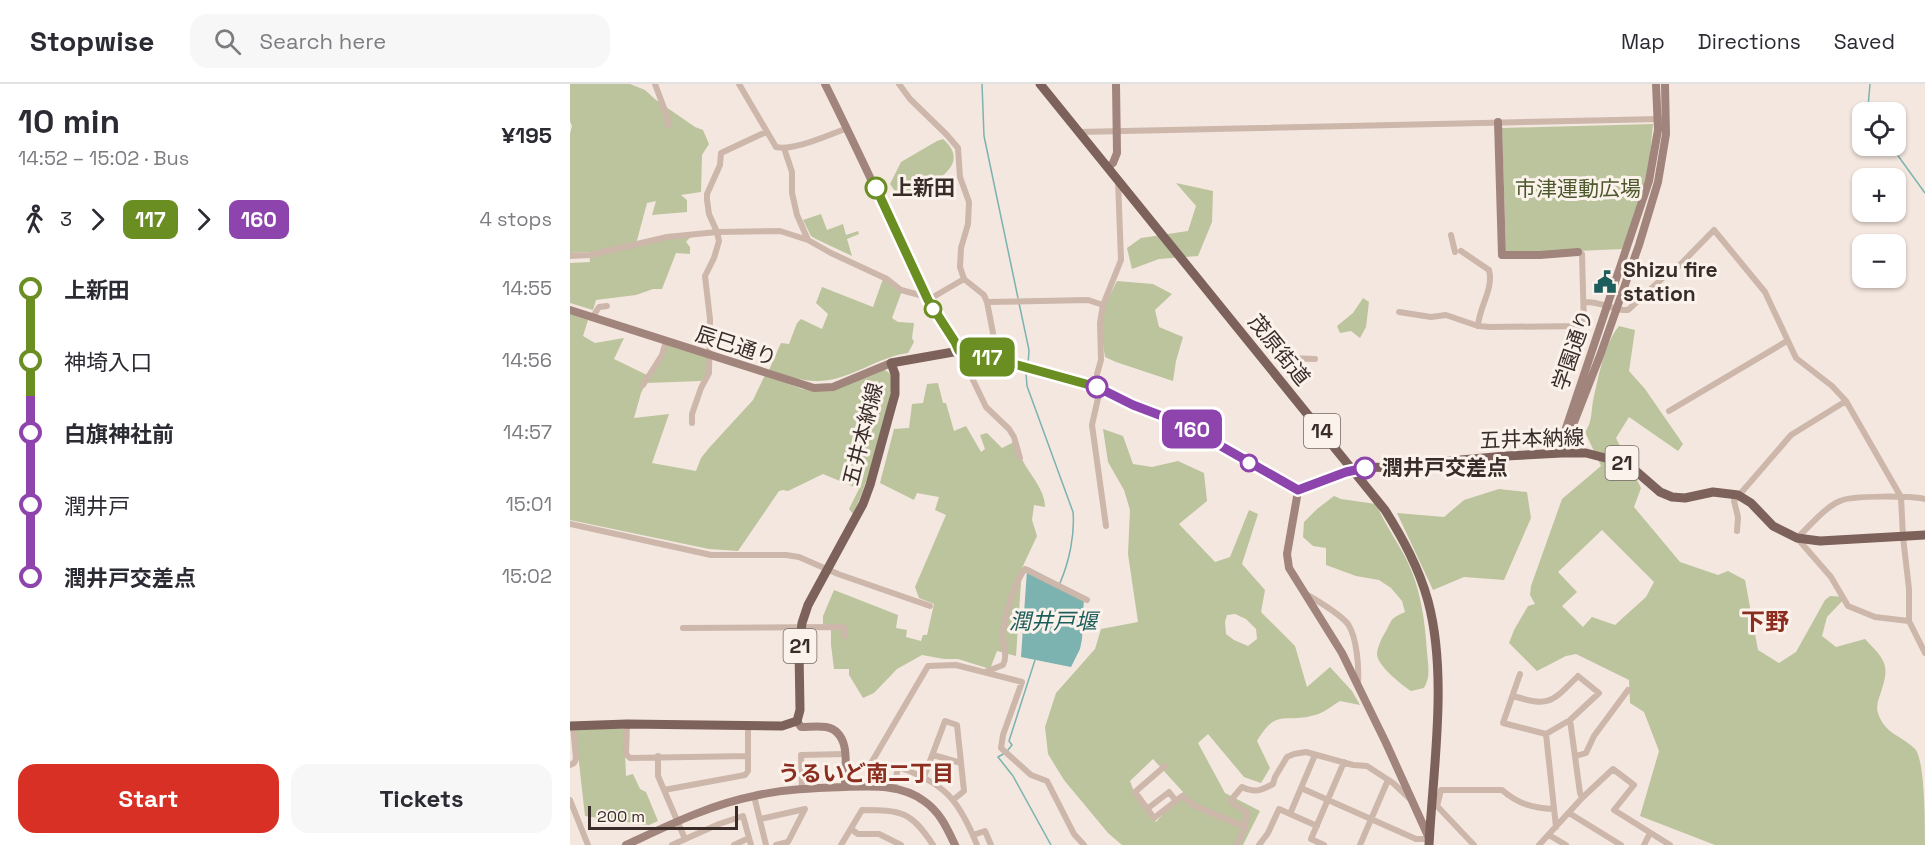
<!DOCTYPE html>
<html lang="en">
<head>
<meta charset="utf-8">
<style>
  :root { --surface:#fff; --page:#f7f7f7; --text:#2b2b33; --muted:#7c7c81; --line:#e1e1e2; --accent:#d93025 }
  body { margin:0; font-family:"Space Grotesk","Noto Sans JP",sans-serif; background:var(--page); color:var(--text); height:100vh; display:flex; flex-direction:column; font-size:22px; white-space:nowrap }
  * { box-sizing:border-box; margin:0 }
  p { font-size:20px; color:var(--muted) }
  .icon { flex:none; width:33px; height:33px; fill:none; stroke:currentColor; stroke-width:2; stroke-linecap:round; stroke-linejoin:round }
  .map { position:relative; flex:1; overflow:hidden }
  .panel { display:flex; flex-direction:column; background:var(--surface); width:570px }
  .panel>* { flex:none }
  .badge { padding:0 12px; border-radius:9px; font-size:21px; line-height:39px }
  .controls { position:absolute; left:1282px; top:18px; display:grid; gap:12px }
  .controls a { display:grid; place-items:center; width:54px; height:54px; border-radius:12px; background:var(--surface); box-shadow:0 2px 4px #0004; font-size:30px }
  .scale { position:absolute; left:18px; bottom:15px; width:150px; box-sizing:border-box; padding-left:6px; border:3px solid #3a2d29; border-top:0; font-size:16px; line-height:21px; white-space:nowrap; color:#3a2d29; -webkit-text-stroke:4px #fbf2eb; paint-order:stroke }
  .map>.badge { position:absolute; translate:-50% -50%; box-shadow:0 0 0 3px #fff }
  .legs { display:flex; align-items:center; gap:9px; height:66px; padding:0 18px; font-size:20px }
  .legs p { margin-inline-start:auto }
  .head { display:flex; align-items:center; justify-content:space-between; height:102px; padding:0 18px }
  h1 { font-size:33px; font-weight:700; line-height:45px }
  .primary-button { display:flex; gap:12px; margin-top:auto; padding:12px 18px }
  .primary-button a { flex:1; height:69px; border-radius:18px; background:var(--accent); color:#fff; font-size:24px; font-weight:700; line-height:69px; text-align:center }
  .primary-button a+a { background:var(--page); color:var(--text) }
  ul { padding:0 18px; list-style:none }
  li { display:flex; align-items:center; gap:21px; height:72px; font-size:22px }
  li i { display:grid; place-items:center; width:9px; height:100%; margin:0 8px; background:currentColor }
  li i::after { content:''; width:15px; height:15px; margin:-8px; border:4px solid; border-radius:50%; background:var(--surface) }
  li p { margin-inline-start:auto }
  li:first-child i { background:linear-gradient(#0000 50%,currentColor 0) }
  li:last-child i { background:linear-gradient(currentColor 50%,#0000 0) }
  header { display:flex; align-items:center; gap:36px; box-sizing:border-box; height:84px; padding:0 30px; background:var(--surface); border-bottom:2px solid var(--line) }
  header strong { font-size:28px }
  nav { display:flex; gap:33px; margin-inline-start:auto; font-size:21px }
  .search { width:420px; height:54px; background:var(--page); display:flex; align-items:center; gap:15px; box-sizing:border-box; padding:0 21px; border-radius:18px; color:var(--muted); font-size:22px }
  main { display:flex; flex:1; min-height:0 }
  .map>svg:first-child { display:block }
  .green { fill:#bbc49d; fill-rule:evenodd }
  .water { fill:#7cb2af }
  .lines { fill:none; stroke-linecap:round; stroke-linejoin:round }
  .stream { stroke:#7cb2af; stroke-width:1.5 }
  .street { stroke:#cdb6aa; stroke-width:6 }
  .secondary { stroke:#a1847b; stroke-width:8 }
  .primary { stroke:#7c625a; stroke-width:9 }
  .line-1-casing { stroke:#fff; stroke-width:14 }
  .line-2-casing { stroke:#fff; stroke-width:14 }
  .line-1 { stroke:#6b8e23; stroke-width:9 }
  .line-2 { stroke:#8e44ad; stroke-width:9 }
  .stop-1-dot { fill:#fff; stroke:#6b8e23; stroke-width:3 }
  .stop-2-dot { fill:#fff; stroke:#8e44ad; stroke-width:3 }
  .labels { text-anchor:middle; stroke-width:6; stroke-linejoin:round; paint-order:stroke }
  .shield { fill:#fbf2eb; stroke:#746863; stroke-width:1.5 }
  .shield-label { font-size:20px; font-weight:bold; fill:#3a2d29 }
  .stop-label { font-size:21px; font-weight:bold; fill:#3a2d29; stroke:#fbf2eb; text-anchor:start }
  .park-label { font-size:21px; fill:#4d592c; stroke:#fbf2eb }
  .poi-label { font-size:21px; font-weight:bold; fill:#3a2d29; stroke:#fbf2eb; text-anchor:start }
  .street-label { font-size:21px; fill:#3a2d29; stroke:#fbf2eb }
  .water-label { font-size:22px; font-style:italic; fill:#1d5d5b; stroke:#fbf2eb }
  .neighbourhood-label { font-size:22px; font-weight:bold; fill:#8c2e1f; stroke:#fbf2eb }
  .quarter-label { font-size:24px; font-weight:bold; fill:#8c2e1f; stroke:#fbf2eb }
</style>
</head>
<body>
<header>
<strong>Stopwise</strong>
<div class="search"><svg class="icon" aria-label="search" viewBox="0 0 24 24"><circle cx="10" cy="10" r="6"/><path d="M15 15l6 6"/></svg>Search here</div>
<nav><a>Map</a><a>Directions</a><a>Saved</a></nav>
</header>
<main>
<section class="panel">
<div class="head"><div><h1>10 min</h1><p>14:52 – 15:02 · Bus</p></div><b>¥195</b></div>
<div class="legs"><svg class="icon" aria-label="walk" viewBox="0 0 24 24"><circle cx="13" cy="4" r="2"/><path d="M13 8l-2 6 4 7M11 14l-3 7M7 12l3-4h3l4 4"/></svg>3<svg class="icon" aria-label="forward" viewBox="0 0 24 24"><path d="M9 5l7 7-7 7"/></svg><b class="badge" style="background:#6b8e23;color:#fff">117</b><svg class="icon" aria-label="forward" viewBox="0 0 24 24"><path d="M9 5l7 7-7 7"/></svg><b class="badge" style="background:#8e44ad;color:#fff">160</b><p>4 stops</p></div>
<ul>
<li><i style="color:#6b8e23"></i><b>上新田</b><p>14:55</p></li>
<li><i style="color:#6b8e23"></i><span>神埼入口</span><p>14:56</p></li>
<li><i style="color:#8e44ad"></i><b>白旗神社前</b><p>14:57</p></li>
<li><i style="color:#8e44ad"></i><span>潤井戸</span><p>15:01</p></li>
<li><i style="color:#8e44ad"></i><b>潤井戸交差点</b><p>15:02</p></li>
</ul>
<div class="primary-button"><a>Start</a><a>Tickets</a></div>
</section>
<div class="map">
<svg width="1355" height="761" viewBox="0 0 1355 761">
  <rect width="100%" height="100%" fill="#f4e7df"/>
  <!-- green -->
  <path class="green" d="M0,0h60l15,6 11,10 39,27 8,3 6,14 -7,11 -1,37 -20,3 6,5v12l-35,3 4,-14 -9,2 -11,41 58,-11 -8,9 4,5v7l-14,-1 -14,36h-9l-17,6 -40,5 -3,10 -23,-7v-40l20,-1 -1,-10 -19,1v-119l2,-8 -2,-5z
    M1083,40l-3,32 -6,32 -21,61 -115,5 -2,-2 -4,-124z
    M373,55c34,29 -22,51 -44,58l-9,-13 11,-22 36,-21z
    M606,99l37,8 -1,31 -14,34 -39,3 -27,10 -5,-21 14,-10 47,-7 8,-25z
    M251,130l6,16 16,-6 3,11 12,-4 1,3 -12,5 5,17 -36,-17 -5,-3 -8,-16z
    M314,192l19,12 -11,30 6,4 16,1 -2,15 2,4 -6,11c-31,4 -57,27 -89,28 -16,1 -34,-6 -50,-11l12,-27 8,1 8,-21 4,-4 21,10 6,-15 -12,-11 6,-16 51,20z
    M547,197l36,3 19,10 -17,16 4,17 24,10 -7,24 -3,20 -57,-19 -11,-5 -6,-40z
    M793,214l6,4 -3,25 -6,11 -9,-7 -11,2 -3,-7 16,-13z
    M0,230l18,6 -5,16 12,7 29,-5 -10,21 35,17 19,-32 43,14 -3,15 -7,8 -55,2 -5,10 -7,25 35,-4 -17,49 44,8 5,-13 8,-10 44,-48 12,-25 37,14 10,1 70,-22 10,7c0,19 -6,36 -11,55 -8,29 -15,57 -28,84l-4,-5 10,-20 -36,-15 -35,17 -5,-1 -4,1 -41,60 -29,-2 -139,-29z
    M1049,242l16,4 -6,41 16,18 38,55 -5,7 -49,-34 -13,21 25,50 -7,19 46,55 38,13 10,-4 17,9 13,70 21,13 17,-11 29,-52 5,-4 16,1 -19,20 -5,19 14,11 29,-8c22,23 25,26 15,56 -2,5 -4,13 -2,18 7,22 24,22 38,37 9,15 9,74 9,95h-210l-75,-29 19,-65 -15,-39 -14,-9 -1,-23 -53,-26 -10,2 -29,15 -28,-28 5,-13 14,-24 7,-2 -5,-9 1,-9 31,-87 39,-33 -16,-34c7,-9 6,-19 8,-31 5,-22 11,-57 26,-75zM1032,446l52,52 -8,15 -31,28 -23,-8 -9,10 -21,-21 15,-14 -19,-20z
    M368,299l5,20h3l8,28 12,-5 15,26 4,-3 -5,-14 7,-2 15,15 14,-7c2,8 4,15 8,22 8,14 21,28 21,44l-11,-2 -2,15 5,16 -15,32 -6,88 -19,-5 -7,18 -32,-10h-14l-22,-4 -25,14 -23,24 -11,5 -14,-23v-6h-15l-3,-24v-20l-8,-1v-8l11,-26 64,25 -2,13 11,2 -1,7 15,4 2,-6h4l7,-31 -15,-6 -4,-11 31,-72 -11,-5 4,-13 -22,-4 -3,7 -34,-17 14,-54 15,-1 3,-24 11,-1 4,-19z
    M533,345l20,7 10,28 19,3 26,-6 26,12 3,28 -28,23 36,38 15,-5 19,-47 9,4 -16,50 23,26 -4,22 34,34 12,41 23,-20 22,24 8,14 -20,-4c-7,4 -16,12 -25,14 -30,9 -38,-8 -58,26l13,27 -9,15 -17,-6 -36,-43 -10,9 27,50 35,18 -17,34h-121l-14,-12 -44,-53 -16,-26 -3,-27 11,-34 39,-44 6,-20 37,-7 -10,-68 2,-44 -6,-20 -16,-28zM665,530l11,5 10,10 1,10 -9,7 -14,-6 -8,-6 -1,-12 2,-7zM583,675l30,33 -27,30 -23,-33 -3,-8z
    M929,405l28,3 4,26 -27,62 -40,-3 -31,13 -36,-77 47,4 20,-17z
    M764,412l7,3 35,5c8,18 18,33 27,49 17,30 22,66 24,99 1,14 4,24 -3,36l-13,3c-9,-6 -35,-26 -34,-38 1,-7 5,-16 9,-22 7,-13 4,-12 19,-19l-3,-11 -11,-13 -12,-8 -23,-4 -30,-11v-17l-13,-2 -10,-9 1,-15 13,-13z
    M18,642l36,3 2,47 7,-2 7,15 6,3 12,29 -9,4 -64,-9 -10,-89z"/>
  <!-- water -->
  <path class="water" d="M458,483l56,30 -2,42 -2,10 -9,18 -50,-10 6,-87z"/>
  <g class="lines">
    <!-- stream -->
    <path class="stream" d="M412,0l2,52 34,162
      M1299,28l-1,-5 2,-23
      M1321,62l34,47
      M449,219l10,47 -1,15
      M456,289l1,13 46,126c2,23 -4,50 -13,71
      M438,666l4,-5 -3,-4 26,-81
      M435,669l-7,4 15,19 38,69"/>
    <!-- street -->
    <path class="street" d="M85,0l12,32 1,9
      M169,0l37,63c18,4 52,-12 69,-18
      M329,0l11,15 37,36 11,13 2,29 9,25 -1,22 -7,24 -1,19 4,12 20,16 3,7 6,31 -3,25
      M509,48l581,-13
      M214,64l8,24v21l5,22 11,25
      M881,151l4,17
      M891,167l28,19c5,19 -10,37 -11,56
      M0,172l20,-1 77,-18 50,-5 63,-1 28,9 23,13 56,26 14,11 26,7
      M358,216l36,-21
      M417,218l101,-2 15,5
      M1014,218c16,-1 31,9 44,8l38,-35 7,-3 41,-42 51,62 31,66 36,28 14,15 55,96 2,40 6,52v32l16,32
      M829,228l32,5 15,-2 32,11 12,1 94,-1 -2,-72 -4,-2
      M22,234l7,-11 8,-1
      M389,267l27,56 23,22 5,8 6,21
      M710,271l8,3 27,1
      M73,301l19,-30 4,-14
      M527,304v-14l4,-14 -1,-37 3,-18 18,-45 -3,-80
      M530,305l-8,36 14,101
      M1099,327l118,-70
      M122,339v-9l9,-26 8,-15 1,-54 -5,-43 9,-18 5,-17 -2,-9 -8,-18 -2,-14v-6l13,-29 1,-12 45,-21
      M0,440l141,31h75l13,2 39,17 92,32
      M1167,447l1,-14 -4,-16 57,-66 55,-34
      M736,510c12,7 33,19 42,30 9,14 11,43 10,59
      M1339,537l-34,-4 -27,-11 -17,-29 -34,-39c12,-11 28,-31 43,-37 12,-6 71,-5 85,-2
      M113,544l160,-1 2,3v6
      M415,588l18,-7c5,-10 0,-17 0,-28 -1,-16 12,-55 22,-68l62,31
      M943,612c37,11 38,7 65,-20l21,17 -29,27 -24,14 -43,-11 17,-49
      M1000,636l10,73 2,5
      M57,640l-1,30 4,4 118,-2
      M976,650l10,93
      M363,671l28,8
      M88,672v20l27,63
      M1006,672l10,-3 8,-17 34,-46
      M0,681l4,-2 2,-4 -3,-33
      M595,682l-30,26 19,26 28,-22 13,10 50,21
      M354,693l21,-56 12,4 7,66 -11,9
      M301,702l-1,-21 58,-99 28,-1 66,17 -19,53 -2,13 30,27 16,6 27,53 10,11
      M324,704l4,-21c47,16 61,33 79,78
      M731,704l115,51h13
      M232,705l-1,-34 44,-1
      M94,706l81,-15 3,-4v-46
      M184,712l12,49
      M0,716l18,45
      M867,722l37,39
      M862,723l5,-1 4,-16h61c16,14 31,18 52,19
      M577,725l22,-17 7,9
      M999,729l52,32
      M720,730l25,-59
      M190,735l45,-10 -17,33 -12,3
      M281,745l7,5h21l22,11
      M403,751l12,-4 6,14
      M979,751l17,10
      M102,761l47,-21 24,-8 8,29
      M164,761l15,-7
      M271,761l21,-35c39,0 49,1 71,35
      M667,761l8,-18 2,-15 -15,-9 -1,-3 11,-13c13,6 18,4 31,-3l2,-7 12,-20 7,-3 12,-2 47,13 14,1 26,17 17,16
      M689,761l9,-12 11,-24 38,17
      M754,761l-13,-6 33,-77
      M790,761l28,-65
      M969,761l43,-47 31,-29 21,16 -20,25 56,35
      M1074,761l6,-12"/>
    <!-- secondary -->
    <path class="secondary" d="M255,0c35,70 67,141 101,212 10,19 25,35 33,55
      M928,38l4,133h38l38,-3
      M538,83l5,-4 4,-10 -1,-69
      M0,226l244,78 19,-1 58,-24
      M992,368v-12l87,-259 9,-51 -2,-46
      M992,369l39,-100 38,-108 19,-63 8,-48 -1,-50
      M728,407l-11,63 2,14 53,85 44,90 43,95
      M227,637l4,6c8,0 17,-1 25,0 26,5 19,41 19,60
      M56,761c41,-19 83,-40 128,-49 30,-7 60,-8 91,-9 27,-1 56,-3 79,14 16,11 23,27 31,44"/>
    <!-- primary -->
    <path class="primary" d="M470,0l345,426c18,29 34,58 43,91 20,74 5,168 1,244
      M0,642l57,-2 155,2 15,-5 3,-11 -1,-60 3,-27 6,-18 55,-101 7,-19 25,-91v-20l-4,-11 68,-12 15,2 126,36 33,16 37,14 22,10 106,62 48,-19 21,-5 33,1 38,-6 68,-6 56,-3h24l31,8 20,11 23,20 12,5 13,1 28,-6 25,3 13,8 22,23 24,12 23,3 105,-6"/>
  </g>
  <g class="lines">
    <!-- line-1 casing -->
    <g class="line-1-casing">
      <path id="line-1" d="M306,104l52,112 27,42 4,9 15,2 123,34"/>
    </g>
    <!-- line-2 casing -->
    <g class="line-2-casing">
      <path id="line-2" d="M527,303l36,18 37,14 21,10 107,61 48,-18 19,-4"/>
    </g>
    <!-- line-1 -->
    <use href="#line-1" class="line-1"/>
    <!-- line-2 -->
    <use href="#line-2" class="line-2"/>
  </g>
  <!-- icons -->
  <defs>
    <g id="civic-bare" transform="scale(1.8)"><path d="M-.6-6.5H3V-4.5H.6V-3L4-1V1h2V6H-6V1h2V-1L-.6-3ZM-1.2 2.5V6h2.4V2.5Z" fill="#1d5d5b" stroke="#fbf2eb" stroke-width="2.5" paint-order="stroke"/></g>
  </defs>
  <g fill-rule="evenodd">
    <use href="#civic-bare" x="1035" y="198"/>
  </g>
  <!-- markers -->
  <g class="stop-1-dot">
    <circle cx="306" cy="104" r="10"/>
    <circle cx="363" cy="225" r="8"/>
  </g>
  <g class="stop-2-dot">
    <circle cx="527" cy="303" r="10"/>
    <circle cx="679" cy="379" r="8"/>
    <circle cx="795" cy="384" r="10"/>
  </g>
  <g class="labels">
    <!-- shield labels -->
    <g class="shield">
      <rect x="734" y="330" width="36" height="34" rx="4.5"/>
      <rect x="1035.5" y="362" width="33" height="34" rx="4.5"/>
      <rect x="213.5" y="545" width="33" height="34" rx="4.5"/>
    </g>
    <g class="shield-label">
      <text x="752" y="354">14</text>
      <text x="1052" y="386">21</text>
      <text x="230" y="569">21</text>
    </g>
    <!-- stop labels -->
    <g class="stop-label">
      <text x="322" y="111">上新田</text>
      <text x="812" y="391">潤井戸交差点</text>
    </g>
    <!-- park labels -->
    <g class="park-label">
      <text x="1008" y="112">市津運動広場</text>
    </g>
    <!-- poi labels -->
    <g class="poi-label">
      <text x="1053" y="193">Shizu fire<tspan x="1053" dy="24">station</tspan></text>
    </g>
    <!-- street labels -->
    <g class="street-label">
      <text transform="translate(166 262) rotate(18)" y="7">辰巳通り</text>
      <text transform="translate(709 266) rotate(51)" y="7">茂原街道</text>
      <text transform="translate(1003 266) rotate(-71)" y="7">学園通り</text>
      <text transform="translate(293 350) rotate(-76)" y="7">五井本納線</text>
      <text transform="translate(962 355) rotate(-2)" y="7">五井本納線</text>
    </g>
    <!-- water labels -->
    <g class="water-label">
      <text x="483" y="545">潤井戸堰</text>
    </g>
    <!-- neighbourhood labels -->
    <g class="neighbourhood-label">
      <text x="296" y="697">うるいど南二丁目</text>
    </g>
    <!-- quarter labels -->
    <g class="quarter-label">
      <text x="1195" y="546">下野</text>
    </g>
  </g>
</svg>
<div class="controls">
<a><svg class="icon" aria-label="locate" viewBox="0 0 24 24"><circle cx="12" cy="12" r="6"/><path d="M12 2v4M12 18v4M2 12h4M18 12h4"/></svg></a>
<a>+</a>
<a>−</a>
</div>
<div class="scale">200 m</div>
<b class="badge" style="left:417px;top:273px;background:#6b8e23;color:#fff">117</b>
<b class="badge" style="left:622px;top:345px;background:#8e44ad;color:#fff">160</b>
</div>
</main>
</body>
</html>
